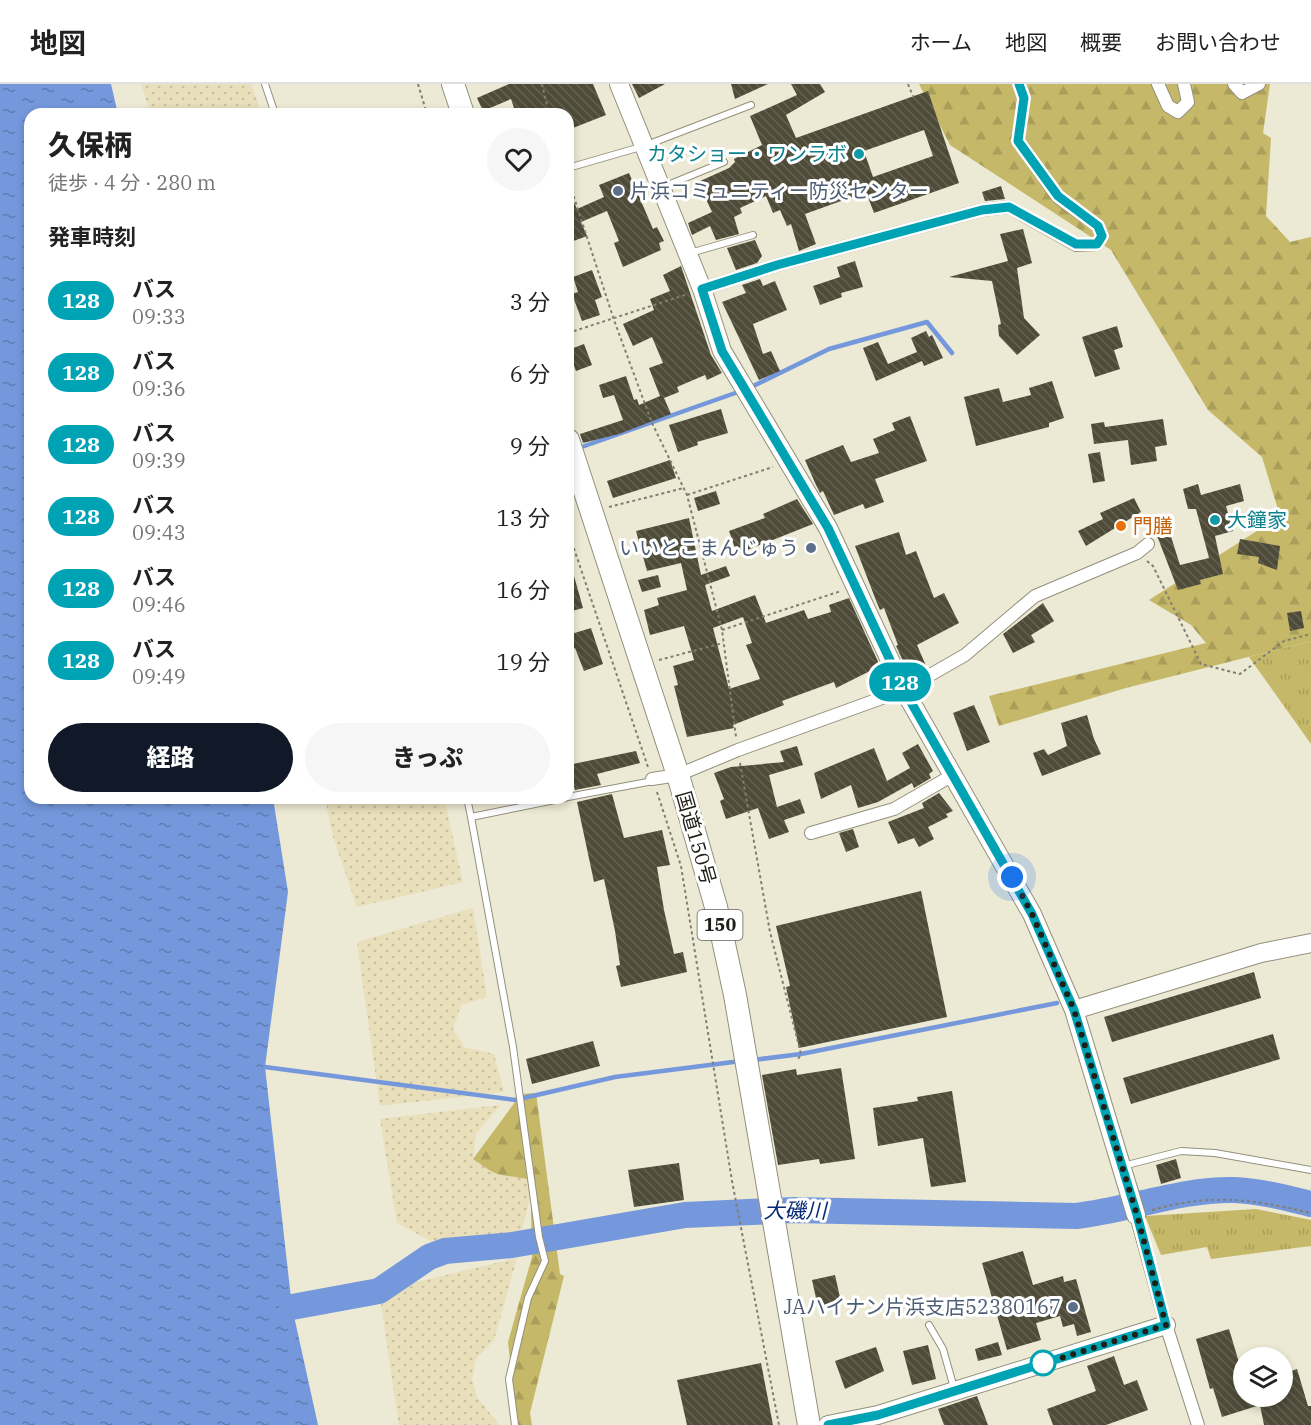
<!DOCTYPE html>
<html lang="ja">
<head>
<meta charset="utf-8">
<style>
  :root { --surface:#fff; --page:#f6f6f6; --text:#222; --muted:#767676; --line:#e0e0e0; --accent:#111827 }
  body { margin:0; font-family:"IBM Plex Serif","Noto Sans JP",serif; background:var(--page); color:var(--text); height:100vh; display:flex; flex-direction:column; font-size:22px; white-space:nowrap }
  * { box-sizing:border-box; margin:0 }
  p { font-size:20px; color:var(--muted) }
  .icon { flex:none; width:33px; height:33px; fill:none; stroke:currentColor; stroke-width:2; stroke-linecap:round; stroke-linejoin:round }
  .map { position:relative; flex:1; overflow:hidden }
  .side { position:absolute; left:24px; top:24px; width:550px; height:696px; display:flex; flex-direction:column; background:var(--surface); border-radius:18px; box-shadow:0 3px 9px #0003 }
  .side>* { flex:none }
  .badge { padding:0 12px; border-radius:20px; font-size:21px; line-height:39px }
  .fabs { position:absolute; left:1233px; top:1263px; display:grid; gap:12px }
  .fabs a { display:grid; place-items:center; width:60px; height:60px; border-radius:50%; background:var(--surface); box-shadow:0 3px 9px #0003; font-size:30px }
  .you { position:absolute; width:30px; height:30px; margin:-15px; border:4px solid #fff; border-radius:50%; background:#1a73e8; box-shadow:0 0 0 9px #1a73e833 }
  .map>.badge { position:absolute; translate:-50% -50%; box-shadow:0 0 0 3px #fff }
  h2 { padding:0 24px; font-size:22px; line-height:54px }
  .round { display:grid; place-items:center; flex:none; width:63px; height:63px; border-radius:32px; background:var(--page) }
  .overview { display:flex; align-items:center; justify-content:space-between; height:102px; padding:0 24px }
  h1 { font-size:28px; font-weight:800; line-height:45px }
  .button { display:flex; gap:12px; margin-top:auto; padding:12px 24px }
  .button a { flex:1; height:69px; border-radius:36px; background:var(--accent); color:#fff; font-size:24px; font-weight:800; line-height:69px; text-align:center }
  .button a+a { background:var(--page); color:var(--text) }
  ul { padding:0; list-style:none }
  li { display:flex; align-items:center; gap:18px; height:72px; padding:0 24px }
  li div { flex:1 }
  li b { display:block; font-size:22px }
  li em { font-style:normal }
  li .badge { min-width:66px; font-weight:700; text-align:center }
  header { display:flex; align-items:center; gap:36px; box-sizing:border-box; height:84px; padding:0 30px; background:var(--surface); border-bottom:2px solid var(--line) }
  header strong { font-size:28px }
  nav { display:flex; gap:33px; margin-inline-start:auto; font-size:21px }
  .map>svg:first-child { display:block }
  .grass { fill:url(#grass-tufts) }
  .forest { fill:url(#forest-firs) }
  .sand { fill:url(#sand-dots) }
  .water { fill:url(#water-ripples) }
  .lines { fill:none; stroke-linecap:round; stroke-linejoin:round }
  .stream { stroke:#7498db; stroke-width:4.5 }
  .river { stroke:#7498db; stroke-width:26 }
  .building { fill:url(#building-back-hatch); fill-rule:evenodd }
  .lane-casing { stroke:#93907c; stroke-width:8 }
  .street-casing { stroke:#93907c; stroke-width:14 }
  .secondary-casing { stroke:#93907c; stroke-width:20 }
  .highway-casing { stroke:#93907c; stroke-width:24 }
  .path { stroke:#817f71; stroke-width:2; stroke-dasharray:3 3; stroke-linecap:butt }
  .lane { stroke:#fff; stroke-width:6 }
  .street { stroke:#fff; stroke-width:12 }
  .secondary { stroke:#fff; stroke-width:18 }
  .highway { stroke:#fff; stroke-width:22 }
  .line-casing { stroke:#fff; stroke-width:14 }
  .line { stroke:#00a3b4; stroke-width:9 }
  .walk { stroke:#1f1e17; stroke-width:6; stroke-dasharray:0 10.8 }
  .culture-dot { fill:#0f9aa8; stroke:#fff; stroke-width:2 }
  .service-dot { fill:#5c6f8a; stroke:#fff; stroke-width:2 }
  .food-dot { fill:#e8710a; stroke:#fff; stroke-width:2 }
  .stop-dot { fill:#fff; stroke:#00a3b4; stroke-width:3 }
  .labels { text-anchor:middle; stroke-width:6; stroke-linejoin:round; paint-order:stroke }
  .shield { fill:#fff; stroke:#62625d; stroke-width:1.5 }
  .shield-label { font-size:18px; font-weight:bold; fill:#1f1e17 }
  .culture-label { font-size:20px; fill:#0d838f; stroke:#fff; text-anchor:end }
  .service-label { font-size:20px; fill:#4e5e75; stroke:#fff; text-anchor:end }
  .food-label { font-size:20px; fill:#c56008; stroke:#fff; text-anchor:start }
  .street-label { font-size:20px; fill:#1f1e17; stroke:#fff }
  .water-label { font-size:21px; font-style:italic; fill:#062a77; stroke:#fff }
</style>
</head>
<body>
<header>
<strong>地図</strong>
<nav><a>ホーム</a><a>地図</a><a>概要</a><a>お問い合わせ</a></nav>
</header>
<div class="map">
<svg width="1311" height="1341" viewBox="0 0 1311 1341">
  <defs>
    <pattern id="grass-tufts" width="24" height="20" patternUnits="userSpaceOnUse" patternTransform="scale(1.5)"><rect width="24" height="20" fill="#c6b869"/><path d="M3 7l-1-3M5 7V3M7 7l1-3M15 17l-1-3M17 17v-4M19 17l1-3" fill="none" stroke="#aa9e5a"/></pattern>
    <pattern id="forest-firs" width="22" height="20" patternUnits="userSpaceOnUse" patternTransform="scale(1.5)"><rect width="22" height="20" fill="#c6b869"/><path d="M5 1l3.5 6h-7zM16 11l3.5 6h-7z" fill="#aa9e5a"/></pattern>
    <pattern id="sand-dots" width="8" height="8" patternUnits="userSpaceOnUse" patternTransform="scale(1.5)"><rect width="8" height="8" fill="#e9dfba"/><path d="M2 2h.1M6 6h.1" fill="none" stroke="#c7bf9f" stroke-width="1.8" stroke-linecap="round"/></pattern>
    <pattern id="water-ripples" width="26" height="14" patternUnits="userSpaceOnUse" patternTransform="scale(1.5)"><rect width="26" height="14" fill="#7498db"/><path d="M2 4q2-2 4 0t4 0M15 11q2-2 4 0t4 0" fill="none" stroke="#5f7bb1"/></pattern>
    <pattern id="building-back-hatch" width="6" height="6" patternUnits="userSpaceOnUse" patternTransform="scale(1.5)"><rect width="6" height="6" fill="#4e4b39"/><path d="M-1 5l2 2M0 0l6 6M5-1l2 2" fill="none" stroke="#646253"/></pattern>
  </defs>
  <rect width="100%" height="100%" fill="#ece9d4"/>
  <!-- grass -->
  <path class="grass" d="M1311,557v103l-62,-87z
    M1256,1125l55,11v26l-100,13 -4,-12 -46,8 -16,-39z"/>
  <!-- forest -->
  <path class="forest" d="M919,0h351l-7,49 8,5 -5,78 24,26 21,-5v404l-185,47 -127,38 -10,-30 217,-53 -15,-18 -42,-25 131,-84 -18,-59 -54,-47 -97,-160 -161,-105z
    M536,1009l24,181 4,2 -34,137 2,12h-15l-9,-83 24,-85 -1,-46 4,-30c-28,-4 -39,-3 -62,-22l48,-65z"/>
  <!-- sand -->
  <path class="sand" d="M141,0h110l11,30h-111z
    M325,714h119l19,84 -106,25 -24,-70z
    M473,824l14,89 -26,8 -8,24 11,18 30,7 10,38 -124,14 -23,-164z
    M500,1021l-24,29 -3,25 22,15 40,6 -14,53 -90,8 -34,-18 -17,-104z
    M517,1174l-23,82 -18,19 -4,20 5,18 22,28h-100l-20,-134z"/>
  <!-- water -->
  <path class="water" d="M0,0h111l7,30h-88v684h243l15,94 -23,175 27,240 26,118h-318z"/>
  <g class="lines">
    <!-- stream -->
    <path class="stream" d="M749,304l80,-39 98,-27 25,31
      M576,365l165,-58
      M753,976l48,-6 256,-51
      M265,983l250,33 100,-23 126,-16"/>
    <!-- river -->
    <path class="river" d="M292,1223l87,-16 50,-34 16,-6 67,-6 173,-30 109,-5 282,6c53,-6 104,-27 158,-26 26,1 52,8 77,14"/>
  </g>
  <!-- building -->
  <path class="building" d="M509,0h84l13,31 -38,15v-16h-52l-5,-15 -28,12 -6,-13z
    M632,0h33l-26,14z
    M731,0h37l-33,15z
    M791,0h29l5,8 -39,23 10,23 132,-47 31,92 -85,30 -8,-21 -61,22 11,30 -17,7 -8,-27 -4,2 -7,-16 -7,3 -7,-17 -26,12 2,5 -8,4 5,17 -23,6 -6,-14 -18,9 -4,-12 24,-11 -14,-30 31,-14 6,-6 -1,-3 28,-14 -12,-29 47,-21zM924,46l9,26 -60,21 -9,-26z
    M629,89l24,56 4,-2 7,14 -5,2 2,7 -38,17 -9,-24 5,-2 -12,-30 -26,11 6,14 -19,7v-54l9,20 27,-12 -5,-12z
    M1001,102l4,13 -20,2 -3,-9z
    M1023,145l9,34 -15,5 7,50 16,17 -23,20 -18,-19 -1,-11 3,-1 -9,-43 -43,-4 59,-16 -8,-27z
    M755,156l7,16 -5,7 -21,7 -9,-22z
    M855,177l8,26 -22,6 1,4 -22,8 -7,-19 27,-9 -3,-10z
    M681,182l30,89 11,18 -15,7 -2,-5 -28,12 2,5 -15,6 7,16 -52,20 -36,9 -3,-9 43,-14 -9,-25 -11,3 -4,-13 27,-9 8,24 3,-1 2,6 21,-9 -11,-28 14,-5 -11,-26 -19,9 -10,-22 31,-14 -4,-11 20,-8 -7,-16z
    M592,186l10,27 -7,3 5,15 -18,6 -10,-27 6,-2 -5,-15z
    M760,195l3,7 12,-5 12,29 -34,14 10,30 8,-3 9,20 -21,9 -37,-78 24,-9 -4,-8z
    M1117,242l6,21 -9,3 6,19 -25,8 -13,-40z
    M926,247l3,6 3,-2 11,23 -19,8 -2,-5 -46,20 -13,-33 15,-6 10,22 29,-12 -6,-14z
    M584,260l8,21 -16,6 -8,-21z
    M1052,297l12,37 -15,5v4l-73,19 -12,-49 35,-9 4,14 28,-7 -2,-7z
    M721,325l7,24 -31,9 1,3 -20,7 -9,-27z
    M910,332l17,45 -52,18 9,23 -19,7 -2,-5 -29,11 -11,-24 -3,2 -4,-8 -11,-25 38,-15 8,17 28,-9 -6,-14 22,-9 -3,-7z
    M1163,335l4,26 -12,2 2,14 -26,4 -3,-25 -34,4 -3,-20 13,-2 1,5z
    M1100,368l5,29 -12,2 -5,-29z
    M670,376l6,18 -63,20 -6,-17z
    M1198,400l3,11 39,-11 4,17 -18,5 7,25 -18,5 8,38 -23,6 1,4 -23,6 -24,-62 13,-4 13,41 29,-7 -13,-49h-8l-5,-20z
    M716,407l4,13 -22,7 -4,-13z
    M1134,414l7,14 -55,34 -8,-15 25,-12 -3,-6z
    M797,415l16,25 -76,30 -8,-23 36,-13 -2,-4z
    M689,434l12,57 25,-9 4,10 -25,9 7,26 43,-16 11,28 38,-13 4,9 23,-7 -2,-7 20,-7 31,68 -44,22 -2,-6 -52,19 2,4 -51,20 1,3 -47,9 -13,-51 4,-1 -5,-19 21,-6 -10,-34 -34,9 -6,-25 15,-5 -2,-7 30,-8 -6,-27 -34,8 -11,-40zM743,533l9,26 -6,2 14,34 -31,10 -16,-61z
    M899,448l7,23 10,-4 18,47 10,-5 15,30 -42,22 10,23 -17,8 -14,-30 2,-1 -14,-37 -4,2 -3,-7 -22,-57z
    M1240,455l40,7 -3,24 -19,-7 1,-6 -22,-3z
    M572,485l11,39 -15,4v-42z
    M658,491l3,12 -19,5 -4,-12z
    M1043,519l11,18 -23,14 4,7 -22,11 -10,-19z
    M1301,527l3,17 -14,3 -3,-18z
    M591,544l12,36 -19,7 -9,-23 -7,3v-16z
    M974,621l16,37 -23,9 -14,-38z
    M1087,631l7,24 7,15 -59,22 -9,-23 11,-4 4,6 19,-9 -6,-23z
    M918,660l15,27 -4,3 2,4 -17,10 -2,-5 -34,19 -20,6 -7,-23 -30,14 -7,-26 60,-25 13,33 23,-13 -8,-15z
    M797,662l6,19 -34,10 8,32 23,-8 5,14 -21,7 5,12 -20,7 -11,-31 -32,11 -6,-18 4,-2 -10,-26 17,-6 53,-5 -4,-11z
    M636,667l4,12 -43,11 4,11 -26,5 -7,-25z
    M939,709l14,18 -7,3 2,3 -20,10 6,12 -15,8 -5,-9 -16,6 -10,-22 36,-14 -2,-5z
    M612,710l12,44 38,-8 8,35 -13,2 7,43 10,44 9,-2 4,20 -66,15 -5,-21 4,-1 -5,-34 -11,-52 -10,3 -17,-80z
    M853,745l6,18 -13,5 -7,-19z
    M921,807l26,126 -148,31 -13,-61 4,-1 -14,-60z
    M1254,888l7,26 -149,44 -8,-25z
    M1273,950l7,25 -149,45 -8,-26z
    M593,957l7,25 -68,18 -6,-25z
    M841,984l14,91 -35,5 -1,-5 -41,6 -16,-90 34,-6 1,6z
    M952,1007l14,91 -35,5 -8,-49 -45,8 -5,-38 45,-7 -1,-4z
    M1176,1075l5,19 -20,6 -5,-19z
    M679,1079l5,37 -50,7 -6,-37z
    M1023,1167l10,34 30,-9 1,6 12,-3 15,53 -14,4 -3,-12 -11,3 -3,-11 -24,7 5,17 -34,10 -25,-87z
    M835,1191l6,27 -23,5 -6,-27z
    M1229,1245l15,50v17h38v-22l15,-5 11,37h3v19h-47l-4,-20 -38,12 -9,-29 -3,1 -14,-50z
    M998,1258l4,13 -24,6 -3,-12z
    M928,1261l8,34 -24,6 -9,-34z
    M876,1263l8,24 -39,18 -10,-28z
    M1114,1272l10,29 13,-5 11,30 -42,15h-53l-6,-16 49,-18 -9,-25z
    M761,1279l12,62h-86l-10,-45z
    M977,1312l11,29h-44l-6,-16z"/>
  <g class="lines">
    <!-- lane casing -->
    <g class="lane-casing">
      <path id="lane" d="M265,0l10,30
        M568,84l76,-22 107,-41
        M663,103l61,-25
        M690,169l63,-18
        M568,713l85,-16
        M467,714l4,19
        M1123,1082l58,-15 34,2 96,17
        M929,1241l14,24 11,39
        M515,1341l-6,-46 19,-81 17,-37 -6,-24 -26,-190 -42,-230 94,-19"/>
    </g>
    <!-- street casing -->
    <g class="street-casing">
      <path id="street" d="M1158,0l10,22 10,6 10,-10 -4,-18
        M1234,0l8,9 17,-9
        M702,205l75,-24 205,-55 27,-3 67,38 21,-1 5,-8 -4,-10 -40,-29 -40,-56 6,-43 -5,-14
        M652,695l26,-4 60,-25 166,-60 61,-35 70,-59 102,-43 11,-9
        M811,749l83,-24 59,-34
        M1136,1131l30,110 32,100"/>
    </g>
    <!-- secondary casing -->
    <g class="secondary-casing">
      <path id="secondary" d="M619,0l83,205 20,62 106,177 76,162 128,224 42,96 62,205
        M1074,926l187,-57 50,-10
        M828,1341l50,-10 288,-90"/>
    </g>
    <!-- highway casing -->
    <g class="highway-casing">
      <path id="highway" d="M453,0l10,30
        M568,356l110,335 38,132 19,88 74,430"/>
    </g>
    <!-- path -->
    <path class="path" d="M418,0l9,30
      M542,0l7,30
      M908,0l5,12
      M568,95l46,141 38,103 35,72 35,135 14,107
      M568,249l120,-39
      M687,411l86,-28
      M609,423l75,-19
      M568,447l80,236
      M1147,477l6,5 48,98 39,10 44,-33 27,-7
      M722,546l119,-39
      M659,576l64,-17
      M740,679l30,169 31,122 -4,7
      M657,708l24,74 51,315 47,244
      M1152,1126c61,-17 99,-11 159,3"/>
    <!-- lane -->
    <use href="#lane" class="lane"/>
    <!-- street -->
    <use href="#street" class="street"/>
    <!-- secondary -->
    <use href="#secondary" class="secondary"/>
    <!-- highway -->
    <use href="#highway" class="highway"/>
  </g>
  <g class="lines">
    <!-- line casing -->
    <g class="line-casing">
      <path id="line" d="M828,1341l50,-10 288,-90 -29,-110 -63,-205 -42,-96 -128,-224 -76,-162 -106,-177 -20,-62 75,-24 205,-55 27,-3 67,37h21l5,-8 -4,-10 -40,-30 -40,-55 6,-43 -5,-14"/>
    </g>
    <!-- line -->
    <use href="#line" class="line"/>
    <!-- walk -->
    <path class="walk" d="M1012,793l20,37 42,96 63,205 29,110 -127,40 4,-2"/>
  </g>
  <!-- markers -->
  <g class="culture-dot">
    <circle cx="859" cy="70" r="6"/>
    <circle cx="1215" cy="436" r="6"/>
  </g>
  <g class="service-dot">
    <circle cx="618" cy="107" r="6"/>
    <circle cx="811" cy="464" r="6"/>
    <circle cx="1073" cy="1223" r="6"/>
  </g>
  <circle class="food-dot" cx="1121" cy="442" r="6"/>
  <circle class="stop-dot" cx="1043" cy="1279" r="12"/>
  <g class="labels">
    <!-- shield labels -->
    <rect class="shield" x="697.5" y="826" width="45" height="30" rx="4.5"/>
    <g class="shield-label">
      <text x="720" y="847">150</text>
    </g>
    <!-- culture labels -->
    <g class="culture-label">
      <text x="847" y="77">カタショー・ワンラボ</text>
      <text x="1227" y="443" text-anchor="start">大鐘家</text>
    </g>
    <!-- service labels -->
    <g class="service-label">
      <text x="630" y="114" text-anchor="start">片浜コミュニティー防災センター</text>
      <text x="799" y="471">いいとこまんじゅう</text>
      <text x="1061" y="1230">JAハイナン片浜支店52380167</text>
    </g>
    <!-- food labels -->
    <g class="food-label">
      <text x="1133" y="449">門膳</text>
    </g>
    <!-- street labels -->
    <g class="street-label">
      <text transform="translate(696 754) rotate(74)" y="7">国道150号</text>
    </g>
    <!-- water labels -->
    <g class="water-label">
      <text x="795" y="1134">大磯川</text>
    </g>
  </g>
</svg>
<div class="fabs">
<a><svg class="icon" aria-label="layers" viewBox="0 0 24 24"><path d="M12 4l9 5-9 5-9-5zM3 14l9 5 9-5"/></svg></a>
</div>
<div class="you" style="left:1012px;top:793px"></div>
<b class="badge" style="left:900px;top:598px;background:#00a3b4;color:#fff">128</b>
<section class="side">
<div class="overview"><div><h1>久保柄</h1><p>徒歩 · 4 分 · 280 m</p></div><a class="round"><svg class="icon" aria-label="heart" viewBox="0 0 24 24"><path d="M12 20l-8-8c-3-5 5-10 8-4 3-6 11-1 8 4z"/></svg></a></div>
<h2>発車時刻</h2>
<ul>
<li><span class="badge" style="background:#00a3b4;color:#fff">128</span><div><b>バス</b><p>09:33</p></div><em>3 分</em></li>
<li><span class="badge" style="background:#00a3b4;color:#fff">128</span><div><b>バス</b><p>09:36</p></div><em>6 分</em></li>
<li><span class="badge" style="background:#00a3b4;color:#fff">128</span><div><b>バス</b><p>09:39</p></div><em>9 分</em></li>
<li><span class="badge" style="background:#00a3b4;color:#fff">128</span><div><b>バス</b><p>09:43</p></div><em>13 分</em></li>
<li><span class="badge" style="background:#00a3b4;color:#fff">128</span><div><b>バス</b><p>09:46</p></div><em>16 分</em></li>
<li><span class="badge" style="background:#00a3b4;color:#fff">128</span><div><b>バス</b><p>09:49</p></div><em>19 分</em></li>
</ul>
<div class="button"><a>経路</a><a>きっぷ</a></div>
</section>
</div>
</body>
</html>
